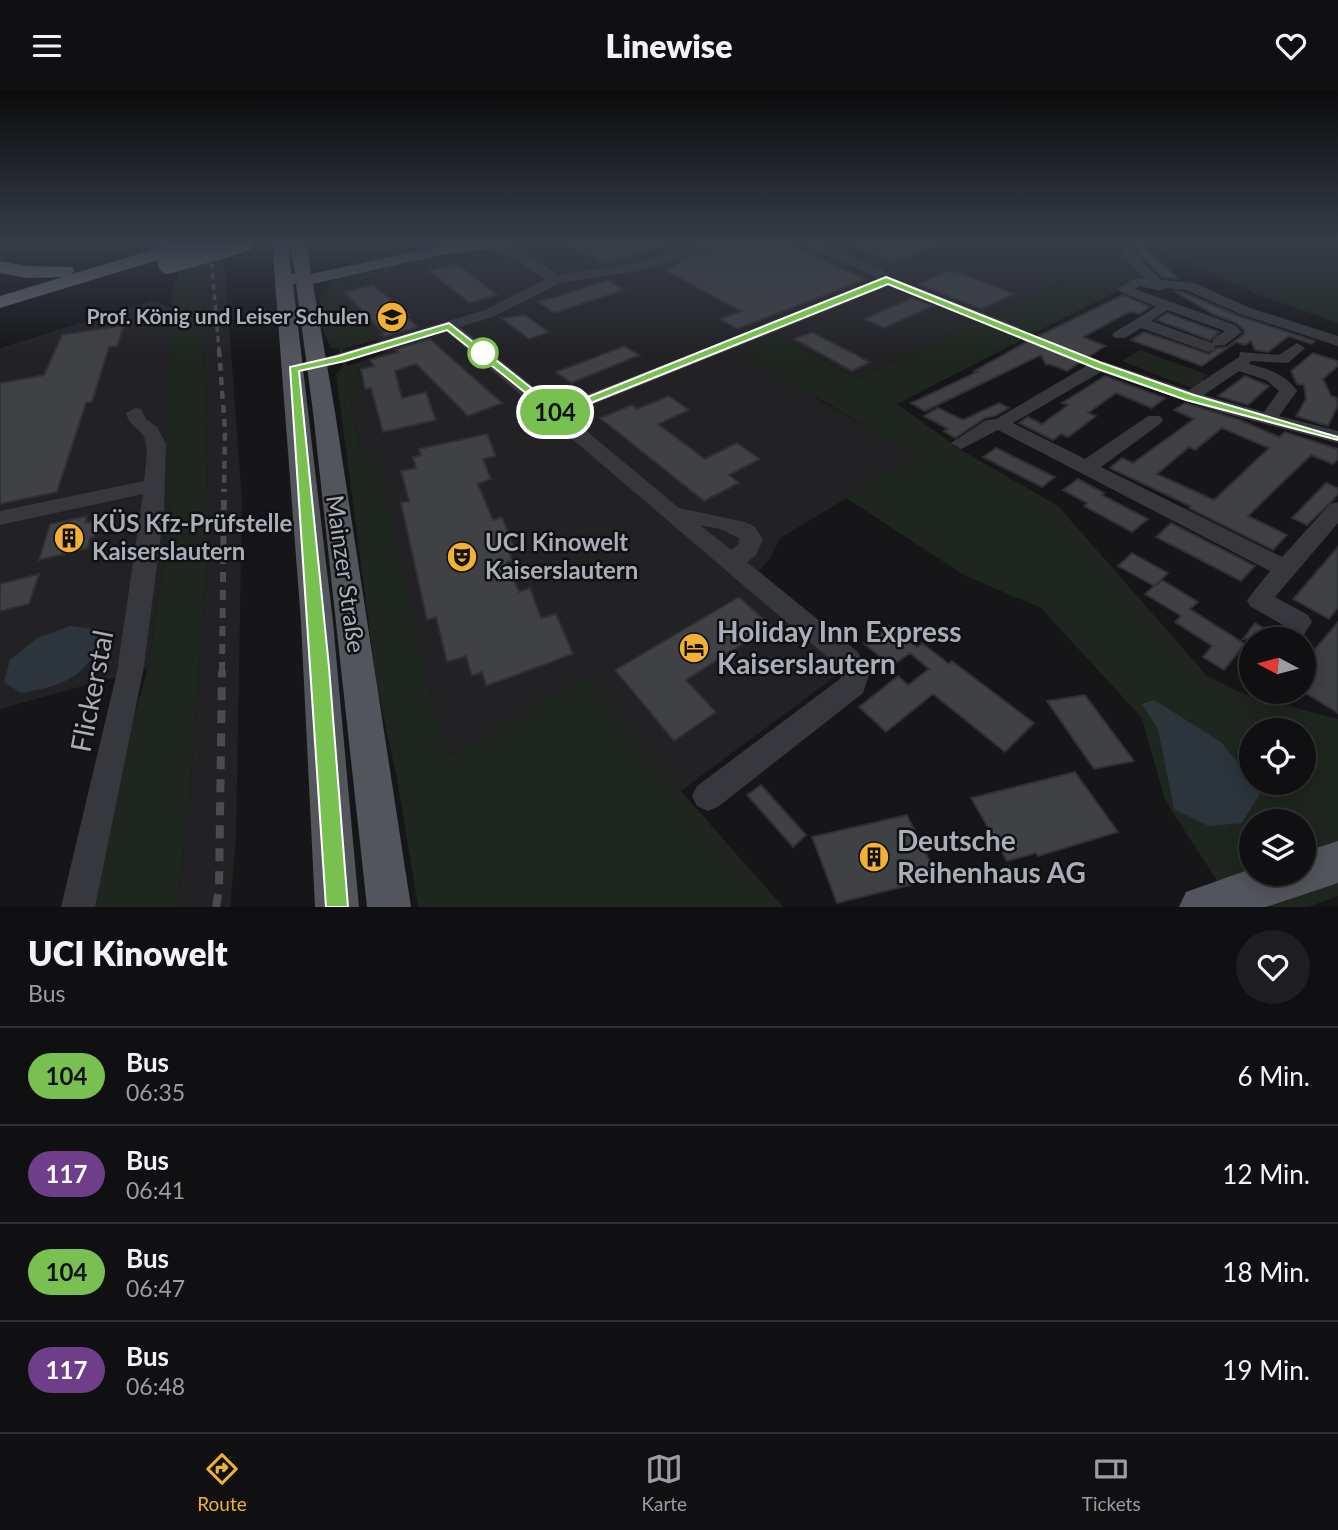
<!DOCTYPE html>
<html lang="de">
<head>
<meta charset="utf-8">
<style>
  :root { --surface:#101012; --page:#1e1e20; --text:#f1f3f6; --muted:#9c9d9f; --line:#303032; --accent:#f2b134 }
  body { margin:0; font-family:Lato,sans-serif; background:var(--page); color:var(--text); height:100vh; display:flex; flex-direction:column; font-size:26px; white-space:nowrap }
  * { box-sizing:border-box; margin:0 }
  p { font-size:23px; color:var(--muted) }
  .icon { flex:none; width:38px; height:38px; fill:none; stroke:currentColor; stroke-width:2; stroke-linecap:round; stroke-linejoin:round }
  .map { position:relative; height:816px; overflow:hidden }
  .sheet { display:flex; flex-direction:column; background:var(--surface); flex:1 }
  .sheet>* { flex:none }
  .badge { padding:0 14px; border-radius:23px; font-size:24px; line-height:46px }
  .needle { width:46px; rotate:277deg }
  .fabs { position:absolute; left:1239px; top:536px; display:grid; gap:14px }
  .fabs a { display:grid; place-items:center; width:77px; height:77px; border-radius:50%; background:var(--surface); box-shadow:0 4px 18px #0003,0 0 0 2px var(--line); font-size:35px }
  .map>.badge { position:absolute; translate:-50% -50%; box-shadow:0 0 0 4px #fff }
  .round { display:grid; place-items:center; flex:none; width:74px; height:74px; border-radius:37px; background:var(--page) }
  .overview { display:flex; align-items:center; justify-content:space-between; height:119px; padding:0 28px }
  h1 { font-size:33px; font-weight:800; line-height:52px }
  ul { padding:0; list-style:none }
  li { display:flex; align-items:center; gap:21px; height:98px; padding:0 28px; border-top:2px solid var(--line) }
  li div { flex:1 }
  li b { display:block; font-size:26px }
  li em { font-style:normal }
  li .badge { min-width:77px; font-weight:700; text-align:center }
  header { display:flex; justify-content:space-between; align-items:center; height:91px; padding:0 28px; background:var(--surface); font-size:32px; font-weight:800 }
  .dock { display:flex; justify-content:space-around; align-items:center; height:98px; border-top:2px solid var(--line); background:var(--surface); font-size:19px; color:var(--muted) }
  .dock a { display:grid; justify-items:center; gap:4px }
  .dock .current { color:var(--accent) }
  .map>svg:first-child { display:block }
  .built { fill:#222225 }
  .green { fill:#1e261f; fill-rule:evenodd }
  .water { fill:#2c353c }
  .building { fill:#404145; stroke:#303034; stroke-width:2; fill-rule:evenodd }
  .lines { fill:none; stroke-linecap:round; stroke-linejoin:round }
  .minor { fill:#37383d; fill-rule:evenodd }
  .major { fill:#53555c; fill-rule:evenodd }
  .highway { fill:#63666e; fill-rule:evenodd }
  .rail-far3 { stroke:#4a4c52; stroke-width:3.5; stroke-dasharray:6 4.5; stroke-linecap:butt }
  .rail-far2 { stroke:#4a4c52; stroke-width:4.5; stroke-dasharray:8 6; stroke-linecap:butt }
  .rail-far1 { stroke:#4a4c52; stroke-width:6; stroke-dasharray:10 8; stroke-linecap:butt }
  .rail { stroke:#4a4c52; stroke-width:8; stroke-dasharray:13 10; stroke-linecap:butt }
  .highway-bridge { stroke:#63666e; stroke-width:20 }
  .line { fill:#78c150; stroke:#fff; stroke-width:2 }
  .stop-dot { fill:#fff; stroke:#78c150; stroke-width:3.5 }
  .labels { text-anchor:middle; stroke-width:5; stroke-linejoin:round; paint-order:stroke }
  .far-poi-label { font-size:21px; font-weight:bold; fill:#a8adb8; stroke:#111113; text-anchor:end }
  .poi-label { font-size:24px; font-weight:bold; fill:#a8adb8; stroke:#111113; text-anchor:start }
  .street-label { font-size:24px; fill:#a8adb8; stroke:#111113 }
  .near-poi-label { font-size:28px; font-weight:bold; fill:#a8adb8; stroke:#111113; text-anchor:start }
  .near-street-label { font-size:28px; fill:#a8adb8; stroke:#111113 }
</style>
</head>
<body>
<header><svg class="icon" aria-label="menu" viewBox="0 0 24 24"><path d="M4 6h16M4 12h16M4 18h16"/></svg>Linewise<svg class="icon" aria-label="heart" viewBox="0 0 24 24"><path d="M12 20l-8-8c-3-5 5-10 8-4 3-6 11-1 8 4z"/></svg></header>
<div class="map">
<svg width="1338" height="816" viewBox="0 0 1338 816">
  <rect width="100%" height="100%" fill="#161618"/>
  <!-- built -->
  <path class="built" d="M520,151h504l61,28 -228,109 -78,-43 37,62 101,58 -137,82 -9,19 -12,14 101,87 -179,133 -91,-114 -140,79 -25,-77 -66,-232 -8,-46 14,-3 -8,-35 27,-10 -7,-13 -42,-46 22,-12 85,-22 48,-8z
    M224,166l18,243 -6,340 -6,67h-53l12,-105 20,-265 -7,-274z
    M152,210l21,7 -1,162 -9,96 -15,102 -148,41v-361z"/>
  <!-- green -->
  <path class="green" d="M1025,151h80l17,10 22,25 -247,127 64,46 97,56 149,170 37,18 94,25v177l-30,11h-74l-69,-107 -23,-82 -101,-110 -77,-33 -118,-77 70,-42 -176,-104 39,-16 78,43 227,-109zM1251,639h53v52h-53zM1251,730h53v52h-53z
    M1143,151h195v81l-85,-30z
    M437,162l7,6 -87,23 -21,12 41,46 -34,9 4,17 10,-3 8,35 -14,4 8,45 19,10 47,222 25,77 140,-80 91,115 102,116h-365l-21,-128 -20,-93 -41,-312 7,-7 -4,-18 -8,-1 -8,-19 -3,-30 12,-18z
    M202,172l7,274 -20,265 -12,105h-83l35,-173 19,-66 15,-102 6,-68 3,-207 8,-23z
    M1140,259l71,26 -8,1 1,4 -11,8 -71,-28z"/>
  <!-- water -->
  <path class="water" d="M70,535l25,3 7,16c-23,35 -40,41 -81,48l-17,-11 6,-22 27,-22z
    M1154,609l67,42 40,50 -19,31 -33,3 -35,-17 -16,-80 -16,-25z"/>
  <!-- building -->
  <path class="building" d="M563,151h103v3l-62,19z
    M730,151h52l84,37 -129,50 -17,-10 21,-8 -75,-40 18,-12z
    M844,151h43l10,4 11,-4 33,1 -48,19z
    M1135,151h4l39,37 -16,-2 -31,-31z
    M454,173l13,7 30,24 -27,8 -42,-32z
    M951,179l27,10 36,14 -33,15 -64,-25z
    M608,189l16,10 -70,23 -16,-11z
    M373,194l36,30 -3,1 12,11 -34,10 -4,-3 4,-1 -40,-41z
    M1174,200l11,2 54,23 76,25 -3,3 -23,-8 -21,16 -13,-2 -4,-9 -6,4 -9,-3 -34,24 -71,-26 13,-8 65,22 8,-6 10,-1 17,-13v-4l-8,-7 -23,-9z
    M1123,204l27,12 -11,7 -8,-2 -6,2 -42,23 22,9 -38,25 -18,-7 -3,1 -5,-10 -116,56 -14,-8 66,-31 -3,-1 56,-31z
    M912,207l21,8 -49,22 -20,-9z
    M1167,222l52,19 -9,8 -53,-20z
    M525,224l24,17 -20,7 -28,-21z
    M124,234l-7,21 -8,1 -17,55 -6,1 -29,89 -57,12v-121l44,-8 18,-40z
    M812,241l58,30 -18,9 -58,-32z
    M430,248l72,64 -34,13 -52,-52 -21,7 7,27 24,-6 10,28 -53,12 -12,-44 -6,1 -4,-20 13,-3 -4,-6 28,-8 -3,-3z
    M624,255l16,9 -69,28 -15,-11z
    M1313,262l25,8v5l-15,13 8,17 5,1 2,8 -10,21 -32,-10 10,-17 -2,-14 -7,-1 -6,-13z
    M1105,285l60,22 -13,10 -36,-15 -28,20 8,3 -28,21 -7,-3 -8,6 -34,-17 9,-6 14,7 26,-19 -6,-2z
    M1245,285l24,10 -21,19 -30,-9z
    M669,305l20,14 -31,14 47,35 32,-16 23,16 -31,16 10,8 -35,18 -104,-83 32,-13 5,4z
    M999,312l10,5 -14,8 -10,2 -30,20 -11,-7 4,-2 -24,-13 14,-8 25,12z
    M1185,312l55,17 39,17 6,-5 53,17v10l-5,5 -22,-9 -63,61 39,19 -14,15 -84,-42 1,-2 -80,-38 12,-10 11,5 61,-44 -20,-9zM1222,337l47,20 -55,52 -57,-26 32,-27 6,3z
    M487,343l9,22 -13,3 8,20 -13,5 15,36 9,-3 13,34 -5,3 2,7 -5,1 12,30 11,-4 11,30 15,-4 17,40 -87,32 -4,-14 -10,4 -6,-20 -19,6 -11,-45 -9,3 -26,-117 8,-2 -8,-30 15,-3 -3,-11 8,-2 -2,-6z
    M996,357l59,29 -13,10 -59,-30z
    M1078,388l26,14 -2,2 46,24 -16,13 -48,-26 3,-3 -24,-13z
    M1326,392l12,5v6l-6,7 -25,24 -15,-7z
    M87,425l-2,7 13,-3 -4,17 -4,1 -2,10 -49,12 11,-36z
    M1171,432l84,43 -14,15 -85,-44z
    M1338,456v61l-9,11 -36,-20z
    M1132,462l36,20 -13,13 7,-6 36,22 -8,7 55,35 -21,26 -21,-13 9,-11 -37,-24 6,-6 -36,-22 9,-8 -36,-20z
    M39,483l-10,30 -29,7v-27z
    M739,506l32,29 -85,54 30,32 -42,29 -59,-71z
    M1338,531v91l-34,-21v-30z
    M1255,532l19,11 -3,5h-28z
    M889,535l28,21 5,-4 27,21 3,-3 82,62 -29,29 -72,-58 -47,38 -27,-25 39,-31 10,9 21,-16 -19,-16 -18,13 -28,-22z
    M1085,604l49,66 -40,8 -47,-68z
    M1075,681l43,60 -80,24 -2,-3 -29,8 -36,-63z
    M761,694l45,50 -13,12 -46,-52z
    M907,724l31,63 -101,25 -25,-66z"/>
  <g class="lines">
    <!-- minor -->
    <path class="minor" d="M493,151l30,10 35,23 83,-13 67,-20h19l-84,28 -83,13 -65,33 -35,11 97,79 322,-125 -7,-6 -75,-33h17l68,27 9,8 128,50 3,3 -3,3h-10l-120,-47 -322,129 112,93 66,14 10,5 8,13 -7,15 -9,7 111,90 11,23 -6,18 -144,113 -11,5 -11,-5 -5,-10 5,-10 144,-108 -2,-11 -393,-336 -130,39 -8,-5 2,-3 175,-52 61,-31 -33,-21 -24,-9v-6zM700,434l20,4 19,9 -1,7 -7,5z
      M1127,157l4,1 30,31 33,3 56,25 88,28v10l-98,-32 -54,-24 -20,-2 -6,3 -20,-5 -5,3 100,36 7,7 -17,13 -10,1 -1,4 -6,2 -67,-24 -16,10h-10l-3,-3 3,-3 41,-25 -39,-17 16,-11 11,-1 -23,-26zM1167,219l58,21 -12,8 -1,4 -61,-22z
      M1297,252l8,5 -17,15 -37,-2 -2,3c20,5 36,10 48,27l-18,25 59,15v12l-115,-30 -122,-41 -88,51 72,36 63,-43h12l3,4 -3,4 -59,43 181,90 48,-53 8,-2v21l-63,74 33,18 4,7 -11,17h-28l10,-14 -33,-19 -3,-6 23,-29 -272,-141 -37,19 -10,-6 35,-23 10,-1 97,-57h12l84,28 50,-33 1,-5 39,3zM1239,280l27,9 13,11 -15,21 -60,-17z
      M135,317l6,1 5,10 11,8 9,17 -2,68 -21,160 -48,235h-34l56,-235 26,-178 -143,31v-14l144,-30c1,-13 6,-34 -1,-46 -7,-9 -14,-10 -17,-22z"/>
    <!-- major -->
    <path class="major" d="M272,151h16l3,32h4l-5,-32h16l5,32 149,-32h54l-8,5 -66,8 -127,29 22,128 76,495h-44l-54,-495 -17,-128h-3l40,338 26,285h-44l-14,-285z
      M1338,750v42l-72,24h-87l7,-15 65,-23v4h53v-21z"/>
    <!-- highway -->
    <path class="highway" d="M180,151h27l-3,4 -204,62v-12l63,-19 -36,1 -27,-5v-12l27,5 45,1 2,4 -2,3z"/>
    <!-- rail-far3 -->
    <path class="rail-far3" d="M210,151l9,109"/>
    <!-- rail-far2 -->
    <path class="rail-far2" d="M219,258l6,81 -1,61"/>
    <!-- rail-far1 -->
    <path class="rail-far1" d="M222,581l2,-183"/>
    <!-- rail -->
    <path class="rail" d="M216,816l3,-18 3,-218"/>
    <!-- highway-bridge -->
    <path class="highway-bridge" d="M168,173l76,-22"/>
  </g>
  <!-- sky -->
  <linearGradient id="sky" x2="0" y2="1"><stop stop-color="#0c0c0d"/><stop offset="0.57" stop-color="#363c48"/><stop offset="1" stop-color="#363c48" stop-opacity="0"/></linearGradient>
  <rect width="1338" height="265" fill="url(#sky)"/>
  <!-- line -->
  <path class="line" d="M886,186l216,86 92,32 144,42v3l-152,-40 -91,-32 -207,-84 -332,133 -109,-87 -102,31 -46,10 30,296 19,240h-22l-36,-540 48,-11 111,-33 109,86z"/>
  <!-- icons -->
  <defs>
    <g id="school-disc" transform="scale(1.575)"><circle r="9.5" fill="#f2b134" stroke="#111113"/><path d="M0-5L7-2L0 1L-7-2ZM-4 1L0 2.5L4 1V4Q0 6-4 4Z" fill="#111"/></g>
    <g id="building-disc" transform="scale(1.575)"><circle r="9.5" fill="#f2b134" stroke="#111113"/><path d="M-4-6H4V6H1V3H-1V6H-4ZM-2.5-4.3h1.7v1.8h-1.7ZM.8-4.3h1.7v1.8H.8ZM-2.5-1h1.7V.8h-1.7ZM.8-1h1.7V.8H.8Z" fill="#111"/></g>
    <g id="theatre-disc" transform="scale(1.575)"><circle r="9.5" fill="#f2b134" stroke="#111113"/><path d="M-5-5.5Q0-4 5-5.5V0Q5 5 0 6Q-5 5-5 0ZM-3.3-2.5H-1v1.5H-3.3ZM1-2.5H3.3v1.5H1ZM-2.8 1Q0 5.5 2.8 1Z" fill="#111"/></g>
    <g id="hotel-disc" transform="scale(1.575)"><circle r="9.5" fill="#f2b134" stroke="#111113"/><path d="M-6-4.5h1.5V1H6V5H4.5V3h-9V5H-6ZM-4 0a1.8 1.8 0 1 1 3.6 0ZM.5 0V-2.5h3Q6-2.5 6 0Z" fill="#111"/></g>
  </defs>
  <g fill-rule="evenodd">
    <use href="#school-disc" x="392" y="226"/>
    <use href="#building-disc" x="69" y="447"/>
    <use href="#theatre-disc" x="462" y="466"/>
    <use href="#hotel-disc" x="694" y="557"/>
    <use href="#building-disc" x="874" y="766"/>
  </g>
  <!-- markers -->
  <circle class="stop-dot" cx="483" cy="262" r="14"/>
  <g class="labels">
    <!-- far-poi labels -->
    <g class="far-poi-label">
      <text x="369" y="233">Prof. König und Leiser Schulen</text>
    </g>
    <!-- poi labels -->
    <g class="poi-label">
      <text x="92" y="441">KÜS Kfz-Prüfstelle<tspan x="92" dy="28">Kaiserslautern</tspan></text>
      <text x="485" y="460">UCI Kinowelt<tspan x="485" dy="28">Kaiserslautern</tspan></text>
    </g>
    <!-- street labels -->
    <g class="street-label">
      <text transform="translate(345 483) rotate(82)" y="8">Mainzer Straße</text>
    </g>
    <!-- near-poi labels -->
    <g class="near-poi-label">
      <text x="717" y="551">Holiday Inn Express<tspan x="717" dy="32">Kaiserslautern</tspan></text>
      <text x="897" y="760">Deutsche<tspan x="897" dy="32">Reihenhaus AG</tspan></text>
    </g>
    <!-- near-street labels -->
    <g class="near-street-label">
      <text transform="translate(92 600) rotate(-79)" y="10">Flickerstal</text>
    </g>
  </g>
</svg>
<div class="fabs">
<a><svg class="needle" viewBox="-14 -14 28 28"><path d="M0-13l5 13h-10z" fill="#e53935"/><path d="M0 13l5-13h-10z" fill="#9c9d9f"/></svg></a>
<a><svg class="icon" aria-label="locate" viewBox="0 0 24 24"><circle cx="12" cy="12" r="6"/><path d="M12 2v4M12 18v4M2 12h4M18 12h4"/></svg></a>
<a><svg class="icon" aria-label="layers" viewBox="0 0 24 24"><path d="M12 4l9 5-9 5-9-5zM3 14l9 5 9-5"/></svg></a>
</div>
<b class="badge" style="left:555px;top:321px;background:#78c150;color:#111">104</b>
</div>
<section class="sheet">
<div class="overview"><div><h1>UCI Kinowelt</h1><p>Bus</p></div><a class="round"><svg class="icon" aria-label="heart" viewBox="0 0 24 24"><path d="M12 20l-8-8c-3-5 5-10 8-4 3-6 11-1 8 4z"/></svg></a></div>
<ul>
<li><span class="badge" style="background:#78c150;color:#111">104</span><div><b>Bus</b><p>06:35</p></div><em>6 Min.</em></li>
<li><span class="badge" style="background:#6e3e8b;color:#fff">117</span><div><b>Bus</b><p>06:41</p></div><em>12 Min.</em></li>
<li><span class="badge" style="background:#78c150;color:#111">104</span><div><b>Bus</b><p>06:47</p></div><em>18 Min.</em></li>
<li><span class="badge" style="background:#6e3e8b;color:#fff">117</span><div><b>Bus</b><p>06:48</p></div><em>19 Min.</em></li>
</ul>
</section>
<nav class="dock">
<a class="current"><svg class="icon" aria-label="directions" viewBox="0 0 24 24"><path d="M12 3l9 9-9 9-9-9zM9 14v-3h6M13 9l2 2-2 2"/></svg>Route</a>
<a><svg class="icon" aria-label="map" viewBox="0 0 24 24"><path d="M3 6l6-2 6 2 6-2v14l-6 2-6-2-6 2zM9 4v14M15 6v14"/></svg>Karte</a>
<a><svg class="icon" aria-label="tickets" viewBox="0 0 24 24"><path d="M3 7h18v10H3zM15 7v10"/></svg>Tickets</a>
</nav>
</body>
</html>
